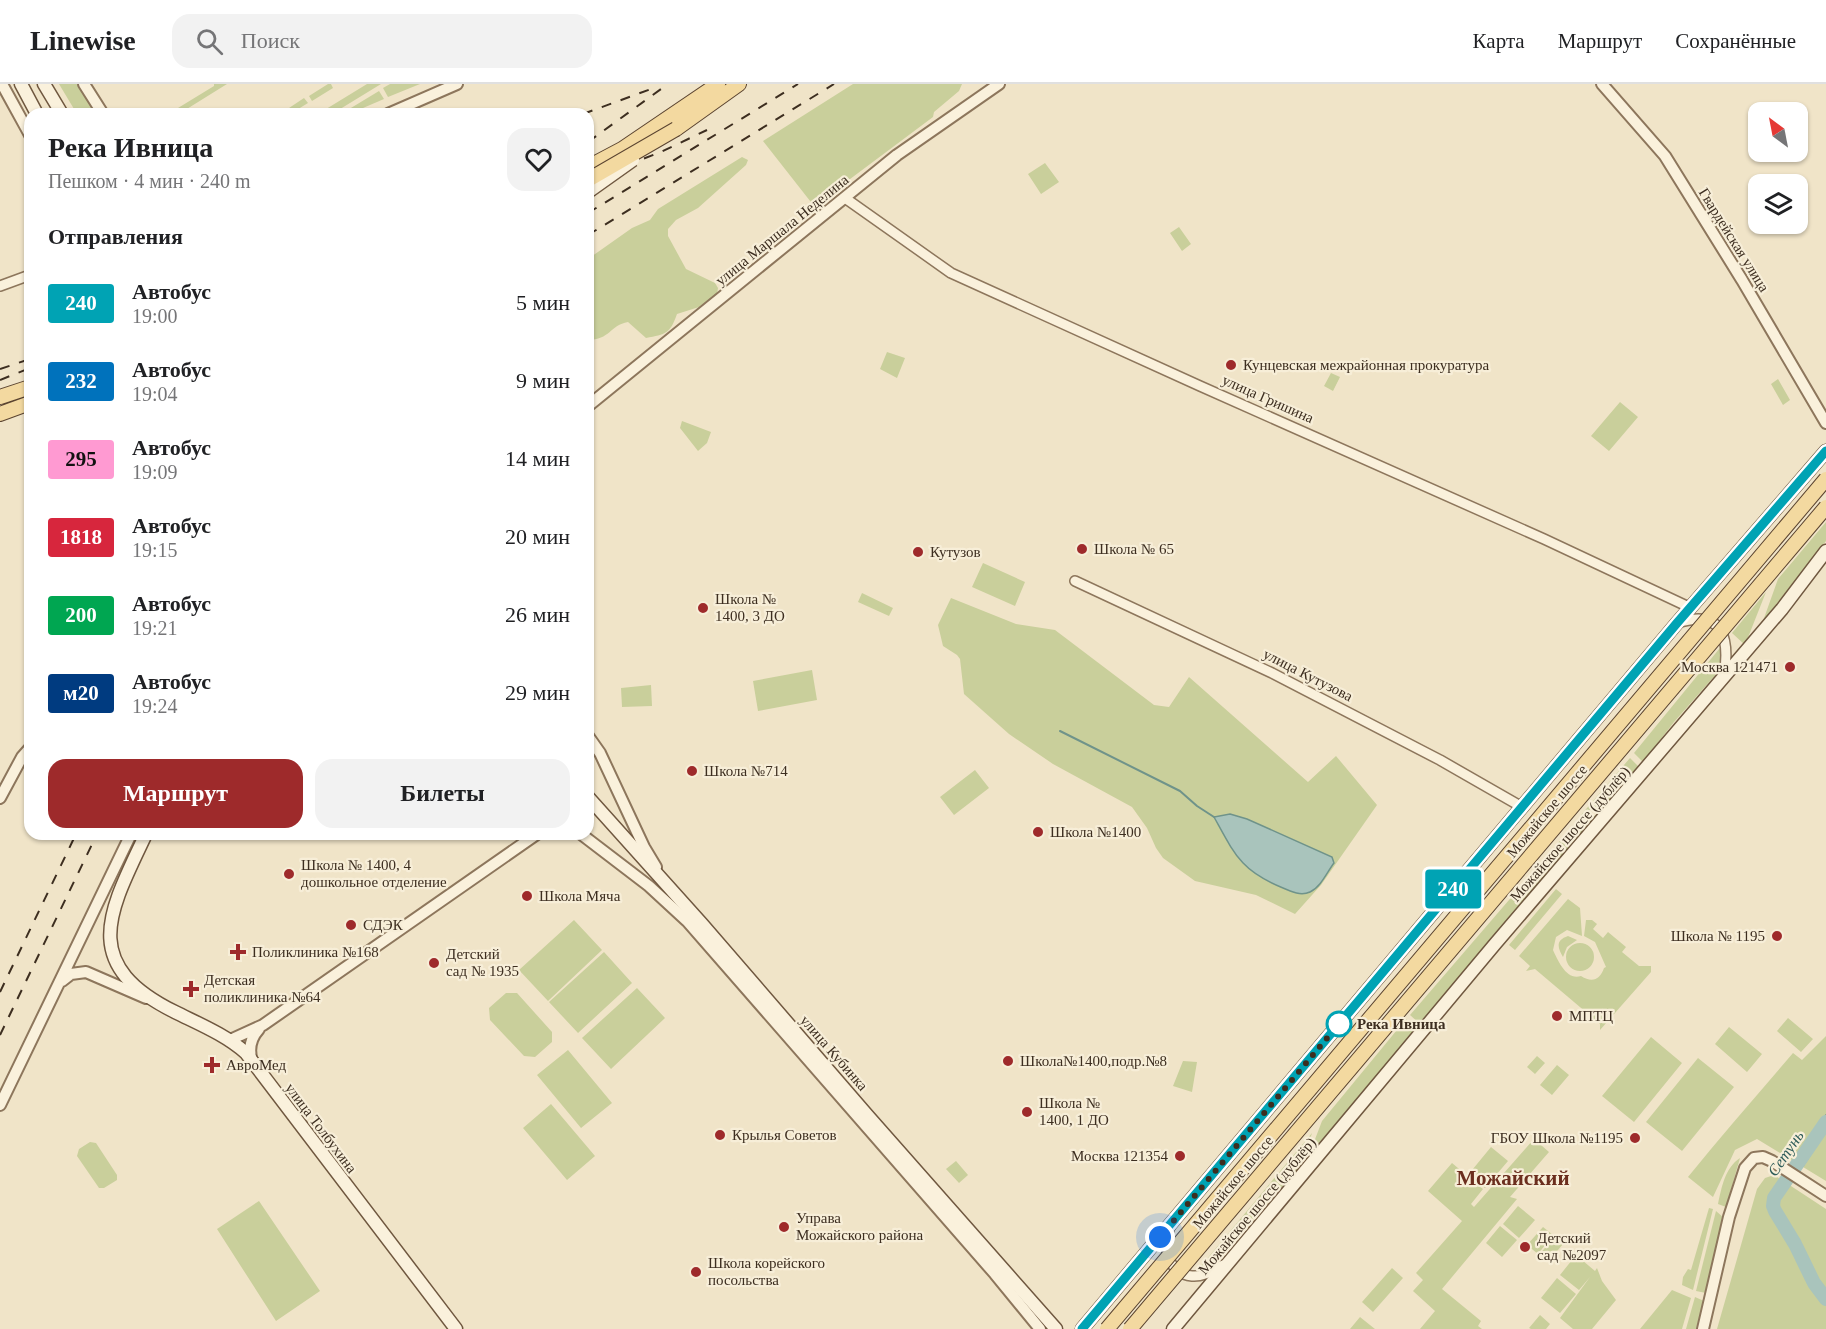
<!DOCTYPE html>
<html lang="ru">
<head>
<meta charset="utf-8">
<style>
  :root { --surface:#fff; --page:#f2f2f2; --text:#202124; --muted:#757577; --line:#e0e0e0; --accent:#9e2a2b }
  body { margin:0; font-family:Georgia,serif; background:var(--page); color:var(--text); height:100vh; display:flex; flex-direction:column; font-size:22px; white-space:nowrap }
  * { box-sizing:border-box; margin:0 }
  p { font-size:20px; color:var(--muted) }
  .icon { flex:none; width:33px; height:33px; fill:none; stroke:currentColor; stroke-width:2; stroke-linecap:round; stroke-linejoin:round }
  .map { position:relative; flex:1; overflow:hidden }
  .sheet { position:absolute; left:24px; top:24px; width:570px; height:732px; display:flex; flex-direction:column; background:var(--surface); border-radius:18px; box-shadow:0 2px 4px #0004 }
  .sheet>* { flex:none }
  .badge { padding:0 12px; border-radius:4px; font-size:21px; line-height:39px }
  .needle { width:39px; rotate:328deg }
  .tools { position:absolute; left:1748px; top:18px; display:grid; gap:12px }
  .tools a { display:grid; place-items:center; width:60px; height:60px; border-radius:12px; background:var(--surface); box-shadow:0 2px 4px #0004; font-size:30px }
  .you { position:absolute; width:30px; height:30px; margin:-15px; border:4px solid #fff; border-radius:50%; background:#1a73e8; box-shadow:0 0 0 9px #1a73e833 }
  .map>.badge { position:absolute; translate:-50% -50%; box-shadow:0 0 0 3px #fff }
  h2 { padding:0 24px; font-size:22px; line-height:54px }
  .round { display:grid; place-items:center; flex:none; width:63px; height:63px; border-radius:18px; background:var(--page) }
  .summary { display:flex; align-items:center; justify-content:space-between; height:102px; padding:0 24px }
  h1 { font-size:28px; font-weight:700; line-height:45px }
  .button { display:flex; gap:12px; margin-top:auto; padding:12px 24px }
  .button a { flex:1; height:69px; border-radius:18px; background:var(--accent); color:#fff; font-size:24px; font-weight:700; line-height:69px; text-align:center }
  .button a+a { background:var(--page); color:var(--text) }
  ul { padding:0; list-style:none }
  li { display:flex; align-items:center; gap:18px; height:78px; padding:0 24px }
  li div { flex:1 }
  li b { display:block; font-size:22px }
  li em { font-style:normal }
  li .badge { min-width:66px; font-weight:700; text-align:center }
  header { display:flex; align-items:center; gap:36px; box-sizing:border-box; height:84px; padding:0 30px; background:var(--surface); border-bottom:2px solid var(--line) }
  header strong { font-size:28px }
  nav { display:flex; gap:33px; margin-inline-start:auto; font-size:21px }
  .search { width:420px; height:54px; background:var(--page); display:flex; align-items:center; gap:15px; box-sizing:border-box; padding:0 21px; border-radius:18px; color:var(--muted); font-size:22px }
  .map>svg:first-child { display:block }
  .green { fill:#c9cf9b }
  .water { fill:#a9c4bc; stroke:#6f938a; stroke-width:1.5 }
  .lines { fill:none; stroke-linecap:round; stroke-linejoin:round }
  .stream { stroke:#6f938a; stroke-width:2 }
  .river { stroke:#a9c4bc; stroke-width:14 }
  .minor-casing { stroke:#8d765c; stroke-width:12 }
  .tertiary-casing { stroke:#8d765c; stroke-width:14 }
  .secondary-casing { stroke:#6f573f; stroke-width:15 }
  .primary-casing { stroke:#5b4430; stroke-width:16 }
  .minor { stroke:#faf1dc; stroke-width:9 }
  .tertiary { stroke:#faf1dc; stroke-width:10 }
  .secondary { stroke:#faf1dc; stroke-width:12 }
  .primary { stroke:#f3d9a0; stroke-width:14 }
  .rail { stroke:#3d2e20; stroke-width:2; stroke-dasharray:10 10; stroke-linecap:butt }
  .secondary-bridge-casing { stroke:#6f573f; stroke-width:15; stroke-linecap:butt }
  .primary-bridge-casing { stroke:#5b4430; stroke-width:16; stroke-linecap:butt }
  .secondary-bridge { stroke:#faf1dc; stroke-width:12 }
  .primary-bridge { stroke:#f3d9a0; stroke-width:14 }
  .line-casing { stroke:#fff; stroke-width:14 }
  .line { stroke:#00a3b4; stroke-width:9 }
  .walk { stroke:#3d2e20; stroke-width:6; stroke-dasharray:0 10.8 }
  .poi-dot { fill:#9e2a2b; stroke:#f7eed8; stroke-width:2 }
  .stop-dot { fill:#fff; stroke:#00a3b4; stroke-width:3 }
  .labels { text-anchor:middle; stroke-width:4.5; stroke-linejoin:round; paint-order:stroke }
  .street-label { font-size:15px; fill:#3d2e20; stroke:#f7eed8 }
  .poi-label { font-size:15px; fill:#3d2e20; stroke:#f7eed8; text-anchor:start }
  .stop-label { font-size:15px; font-weight:bold; fill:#3d2e20; stroke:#f7eed8; text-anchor:start }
  .water-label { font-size:16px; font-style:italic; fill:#2f5d5a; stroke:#f7eed8 }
  .district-label { font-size:21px; font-weight:bold; fill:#6b2e1e; stroke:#f7eed8 }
</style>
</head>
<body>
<header>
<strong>Linewise</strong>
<div class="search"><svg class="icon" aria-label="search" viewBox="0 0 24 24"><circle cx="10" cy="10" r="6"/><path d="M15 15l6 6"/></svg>Поиск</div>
<nav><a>Карта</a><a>Маршрут</a><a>Сохранённые</a></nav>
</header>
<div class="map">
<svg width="1826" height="1245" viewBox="0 0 1826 1245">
  <rect width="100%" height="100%" fill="#f0e4c8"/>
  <!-- green -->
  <path class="green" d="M59,0h18l19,30h-19z
    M214,0h13l-45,28 -4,-4 36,-22z
    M328,0h3l2,4 -21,13 -3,-5z
    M367,0h14l-49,30h-14z
    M390,0h30l-32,13 -5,-9z
    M853,0h109l-3,7 -25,21 -1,5 -119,89 -51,-65z
    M379,7l5,8 -35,15h-8z
    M304,14l4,5 -18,11h-6l-1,-2z
    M742,73l6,3 -2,5 -48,43 -22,12 -8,9v7l18,33 29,14 3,5 -1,6 -18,13 -22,7c-7,20 -11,20 -31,24l-18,-16c-18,3 -18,18 -40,18v-63l5,-3 -5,-6v-9l44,-31 18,-8 8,-11z
    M1045,79l14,19 -18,12 -13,-20z
    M1179,143l12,17 -9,7 -12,-18z
    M887,268l18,6 -8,20 -17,-9z
    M1331,289l9,4 -7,14 -9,-5z
    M1778,295l12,21 -7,5 -12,-21z
    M1620,318l18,15 -29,34 -18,-15z
    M682,337l29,11 -4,11 -9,8 -18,-23z
    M1826,438v19l-63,80 15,-42z
    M983,479l42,19 -10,24 -43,-19z
    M1766,508l-21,53 -13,-12z
    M862,509l31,15 -4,8 -31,-14z
    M951,514l65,26 39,6 99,75 15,2 20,-30 119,105 28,-26 41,49 -56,80 -26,29 -39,-19 -61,-14 -32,-23 -7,-10 -9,-20 -15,-21 -79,-43 -44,-30 -45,-40 -4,-35 -3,-4 -14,-9 -5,-21z
    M1724,559l-1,21 -5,8 -44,50 -31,40 -9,-9z
    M812,586l5,30 -59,11 -5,-30z
    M651,601l1,21 -30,1 -1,-19z
    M1630,674l9,9 -27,31 -31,17z
    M975,686l14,18 -35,27 -14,-18z
    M1600,729l-180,211 -10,-9 161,-187z
    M1556,805l6,5 -47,56 -6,-5z
    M1568,815l12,9 2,28 -15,-6 -11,7 -3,13c5,11 14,31 28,26 11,7 19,4 23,-8l2,-1 -11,-25 -11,-6 2,-16h6l5,4 -4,5 10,9 5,-6 18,15 -4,5 17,14h12v6l-51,58v-6l-65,-55 -9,2 4,-5 -11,-10z
    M574,836l28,30 -54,51 -29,-31z
    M1568,852l9,4 -10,7 -4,10c-6,-10 -7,-17 5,-21z
    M1566 873a14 14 0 1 1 28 0a14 14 0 1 1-28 0Z
    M604,868l28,31 -54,50 -29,-31z
    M637,904l28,30 -54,51 -29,-31z
    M506,909h11l35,39v10l-17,15 -11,-1 -34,-36 -1,-12z
    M1788,934l25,21 -12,13 -24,-21z
    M1406,935l11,9 -108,127 13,-34z
    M1729,943l33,27 -15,18 -32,-28z
    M1826,952v79l-32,45 9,6 23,-35v50l-69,-42 -22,11 -22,47 -25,-20c34,-42 70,-83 105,-124l9,7z
    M1651,953l31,26 -48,59 -32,-26z
    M568,966l44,53 -31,25 -44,-53z
    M1537,972l8,7 -10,11 -8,-7z
    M1698,974l36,29 -52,64 -36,-29z
    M1183,977l14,1 -5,30 -19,-6z
    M1557,981l12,10 -17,20 -12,-10z
    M551,1020l44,52 -28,24 -44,-52z
    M1312,1049l-10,31 -88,100 -6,5 -12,3z
    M1534,1055l15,13 -39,45 7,2 -75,90 39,32 -3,5 4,3h-62l15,-18 -22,-20 10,-11 -7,-7 46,-52 -34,-30 24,-28 31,26 -12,15 3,3z
    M90,1058l6,1 21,32v5l-13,8h-5l-22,-32 2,-7z
    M1491,1063l17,14 -23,27 -17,-13z
    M1740,1074l-14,49 -8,-3c4,-18 7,-36 22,-46z
    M956,1077l12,14 -9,8 -13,-14z
    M1774,1091l52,34v120h-109l40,-140 8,-11z
    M259,1117l61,90 -44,30 -59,-92z
    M1518,1122l17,14 -16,18 -16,-14z
    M1709,1124l4,1 -20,81 -11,-5 1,-8 5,-8 3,1z
    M1716,1127l8,7 -18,75 -10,-2z
    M1500,1142l17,14 -15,17 -16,-14z
    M1543,1143l10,8 -15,19 -11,-9z
    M1554,1153l9,7 -15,18 -9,-7z
    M1576,1171l19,16 2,-3 5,13 14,19 -24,29h-19l-13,-11 30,-41 -11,13 -19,-15z
    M1392,1184l11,10 -30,34 -11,-10z
    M1557,1194l19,16 -16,19 -19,-15z
    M1672,1206l19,8 -9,31h-42z
    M1695,1213l9,4 -8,28h-10z
    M1540,1231l10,9 -4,5h-15l-2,-1z
    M1360,1233l15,12h-25z"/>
  <!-- water -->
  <path class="water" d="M1230,730l17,5 85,38 2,6c-7,9 -13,24 -24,29 -9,4 -18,0 -27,-4 -42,-17 -48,-33 -69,-71z
    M1826,1031v16l-23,35 -9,-6z"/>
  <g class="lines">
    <!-- stream -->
    <path class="stream" d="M1060,647l120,60 17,15 17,11"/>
    <!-- river -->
    <path class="river" d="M1826,1038l-52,76 -1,8 2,5 20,33 19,39 12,16"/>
    <!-- minor casing -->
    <g class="minor-casing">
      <path id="minor" d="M845,114l106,75 249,113 344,153 147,69
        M0,202l30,-11
        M1075,497l197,92 168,87 82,47
        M1677,539c47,-15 53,16 47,54
        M1170,1143c-9,19 -2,47 22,49 12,1 21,-6 31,-11"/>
    </g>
    <!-- tertiary casing -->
    <g class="tertiary-casing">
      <path id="tertiary" d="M2,0l28,51
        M84,0l19,30
        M1602,0l63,72 77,124 84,143
        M388,30l69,-30
        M588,322l309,-251 102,-71
        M588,652l12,17 44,94 12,20
        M0,714l22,-41 8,-9
        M581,750l68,52 38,35 308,353 45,55
        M62,897l9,-7 15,-2 60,26
        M230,956l33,-15 274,-191
        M252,977c-4,-12 -2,-22 7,-32
        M0,1021l131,-271
        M1703,1245l26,-112 16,-49 9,-10 9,-1 9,4 54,35"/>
    </g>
    <!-- secondary casing -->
    <g class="secondary-casing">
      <path id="secondary" d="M21,0l16,30
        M44,0l18,30
        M588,713l114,127 165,191 189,214
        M146,750c-37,78 -68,130 29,178 24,12 51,23 71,41l210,276
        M1082,1245l595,-706 149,-172
        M1173,1245l322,-385 287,-335 44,-58"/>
    </g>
    <!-- primary casing -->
    <g class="primary-casing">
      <path id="primary" d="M676,45l63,-45
        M588,83l34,-18 96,-65
        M0,313l30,-10
        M0,330l30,-11"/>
    </g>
    <!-- minor -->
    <use href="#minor" class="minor"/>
    <!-- tertiary -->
    <use href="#tertiary" class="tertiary"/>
    <!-- secondary -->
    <use href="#secondary" class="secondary"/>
    <!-- primary -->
    <use href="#primary" class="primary"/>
    <!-- rail -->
    <path class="rail" d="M583,30l68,-25
      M588,58l80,-58
      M588,96l73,-28 46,-22
      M588,129l210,-129
      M588,151l246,-151
      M0,285l30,-10
      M0,296l30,-12
      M0,908l76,-158
      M0,951l97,-201"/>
    <!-- secondary-bridge casing -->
    <g class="secondary-bridge-casing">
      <path id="secondary-bridge" d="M588,108l45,-32"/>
    </g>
    <!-- primary-bridge casing -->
    <g class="primary-bridge-casing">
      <path id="primary-bridge" d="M588,96l88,-51
        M1107,1245l719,-850
        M1130,1245l696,-822"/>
    </g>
    <!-- secondary-bridge -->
    <use href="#secondary-bridge" class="secondary-bridge"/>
    <!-- primary-bridge -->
    <use href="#primary-bridge" class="primary-bridge"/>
  </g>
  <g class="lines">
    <!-- line casing -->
    <g class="line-casing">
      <path id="line" d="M1082,1245l595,-706 149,-172"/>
    </g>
    <!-- line -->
    <use href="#line" class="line"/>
    <!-- walk -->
    <path class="walk" d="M1160,1153l179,-213"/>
  </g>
  <!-- markers -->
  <g class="poi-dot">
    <circle cx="1231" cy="281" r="6"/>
    <circle cx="1082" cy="465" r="6"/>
    <circle cx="918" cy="468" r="6"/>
    <circle cx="703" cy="524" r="6"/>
    <circle cx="1790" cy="583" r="6"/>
    <circle cx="692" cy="687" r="6"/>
    <circle cx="1038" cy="748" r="6"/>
    <circle cx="289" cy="790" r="6"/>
    <circle cx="527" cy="812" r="6"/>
    <circle cx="351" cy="841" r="6"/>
    <circle cx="1777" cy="852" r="6"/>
    <path d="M235 859h6v6h6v6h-6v6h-6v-6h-6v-6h6z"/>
    <circle cx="434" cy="879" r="6"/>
    <path d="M188 896h6v6h6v6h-6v6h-6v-6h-6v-6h6z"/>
    <circle cx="1557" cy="932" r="6"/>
    <circle cx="1008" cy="977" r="6"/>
    <path d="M209 972h6v6h6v6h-6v6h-6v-6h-6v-6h6z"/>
    <circle cx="1027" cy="1028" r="6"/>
    <circle cx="720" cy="1051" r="6"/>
    <circle cx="1635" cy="1054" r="6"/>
    <circle cx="1180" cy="1072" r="6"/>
    <circle cx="784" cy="1143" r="6"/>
    <circle cx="1525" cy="1163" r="6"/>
    <circle cx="696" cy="1188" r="6"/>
  </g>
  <circle class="stop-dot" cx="1339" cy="940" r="12"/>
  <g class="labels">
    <!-- street labels -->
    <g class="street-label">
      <text transform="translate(782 146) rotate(-39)" y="5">улица Маршала Неделина</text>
      <text transform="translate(1734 156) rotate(58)" y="5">Гвардейская улица</text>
      <text transform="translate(1268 315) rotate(24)" y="5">улица Гришина</text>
      <text transform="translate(1308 591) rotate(27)" y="5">улица Кутузова</text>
      <text transform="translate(1547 727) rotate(-50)" y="5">Можайское шоссе</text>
      <text transform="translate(1570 750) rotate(-49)" y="5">Можайское шоссе (дублёр)</text>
      <text transform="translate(834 969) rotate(49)" y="5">улица Кубинка</text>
      <text transform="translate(321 1044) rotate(53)" y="5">улица Толбухина</text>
      <text transform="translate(1233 1098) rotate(-50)" y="5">Можайское шоссе</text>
      <text transform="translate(1257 1122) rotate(-50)" y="5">Можайское шоссе (дублёр)</text>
    </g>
    <!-- poi labels -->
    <g class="poi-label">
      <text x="1243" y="286">Кунцевская межрайонная прокуратура</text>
      <text x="1094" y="470">Школа № 65</text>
      <text x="930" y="473">Кутузов</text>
      <text x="715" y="520">Школа №<tspan x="715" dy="17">1400, 3 ДО</tspan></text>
      <text x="1778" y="588" text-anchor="end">Москва 121471</text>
      <text x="704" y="692">Школа №714</text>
      <text x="1050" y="753">Школа №1400</text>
      <text x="301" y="786">Школа № 1400, 4<tspan x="301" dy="17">дошкольное отделение</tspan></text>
      <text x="539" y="817">Школа Мяча</text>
      <text x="363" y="846">СДЭК</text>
      <text x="1765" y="857" text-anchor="end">Школа № 1195</text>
      <text x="252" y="873">Поликлиника №168</text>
      <text x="446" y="875">Детский<tspan x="446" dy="17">сад № 1935</tspan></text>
      <text x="204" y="901">Детская<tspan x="204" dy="17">поликлиника №64</tspan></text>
      <text x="1569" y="937">МПТЦ</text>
      <text x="1020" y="982">Школа№1400,подр.№8</text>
      <text x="226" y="986">АвроМед</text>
      <text x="1039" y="1024">Школа №<tspan x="1039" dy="17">1400, 1 ДО</tspan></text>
      <text x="732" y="1056">Крылья Советов</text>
      <text x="1623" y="1059" text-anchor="end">ГБОУ Школа №1195</text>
      <text x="1168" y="1077" text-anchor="end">Москва 121354</text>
      <text x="796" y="1139">Управа<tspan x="796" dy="17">Можайского района</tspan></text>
      <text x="1537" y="1159">Детский<tspan x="1537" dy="17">сад №2097</tspan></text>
      <text x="708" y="1184">Школа корейского<tspan x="708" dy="17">посольства</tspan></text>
    </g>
    <!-- stop labels -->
    <g class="stop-label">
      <text x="1357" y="945">Река Ивница</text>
    </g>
    <!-- water labels -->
    <g class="water-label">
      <text transform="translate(1785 1069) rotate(-56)" y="6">Сетунь</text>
    </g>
    <!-- district labels -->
    <g class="district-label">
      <text x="1513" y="1101">Можайский</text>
    </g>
  </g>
</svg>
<div class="tools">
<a><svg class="needle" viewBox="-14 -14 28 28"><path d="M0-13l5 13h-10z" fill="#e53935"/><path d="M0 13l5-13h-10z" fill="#757577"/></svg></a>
<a><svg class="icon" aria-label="layers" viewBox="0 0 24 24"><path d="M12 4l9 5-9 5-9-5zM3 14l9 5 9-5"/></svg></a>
</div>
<div class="you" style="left:1160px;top:1153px"></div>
<b class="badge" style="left:1453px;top:805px;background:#00a3b4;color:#fff">240</b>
<section class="sheet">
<div class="summary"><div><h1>Река Ивница</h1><p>Пешком · 4 мин · 240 m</p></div><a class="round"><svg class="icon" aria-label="heart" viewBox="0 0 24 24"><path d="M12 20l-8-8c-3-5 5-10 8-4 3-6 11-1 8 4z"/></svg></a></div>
<h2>Отправления</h2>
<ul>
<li><span class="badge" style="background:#00a3b4;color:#fff">240</span><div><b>Автобус</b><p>19:00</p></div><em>5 мин</em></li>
<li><span class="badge" style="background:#0072bc;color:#fff">232</span><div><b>Автобус</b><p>19:04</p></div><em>9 мин</em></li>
<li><span class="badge" style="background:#ff9ad2;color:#111">295</span><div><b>Автобус</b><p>19:09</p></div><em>14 мин</em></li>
<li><span class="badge" style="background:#d7263d;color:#fff">1818</span><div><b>Автобус</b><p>19:15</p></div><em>20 мин</em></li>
<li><span class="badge" style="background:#00a651;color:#fff">200</span><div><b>Автобус</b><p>19:21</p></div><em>26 мин</em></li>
<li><span class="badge" style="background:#003b80;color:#fff">м20</span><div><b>Автобус</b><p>19:24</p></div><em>29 мин</em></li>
</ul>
<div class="button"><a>Маршрут</a><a>Билеты</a></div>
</section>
</div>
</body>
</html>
